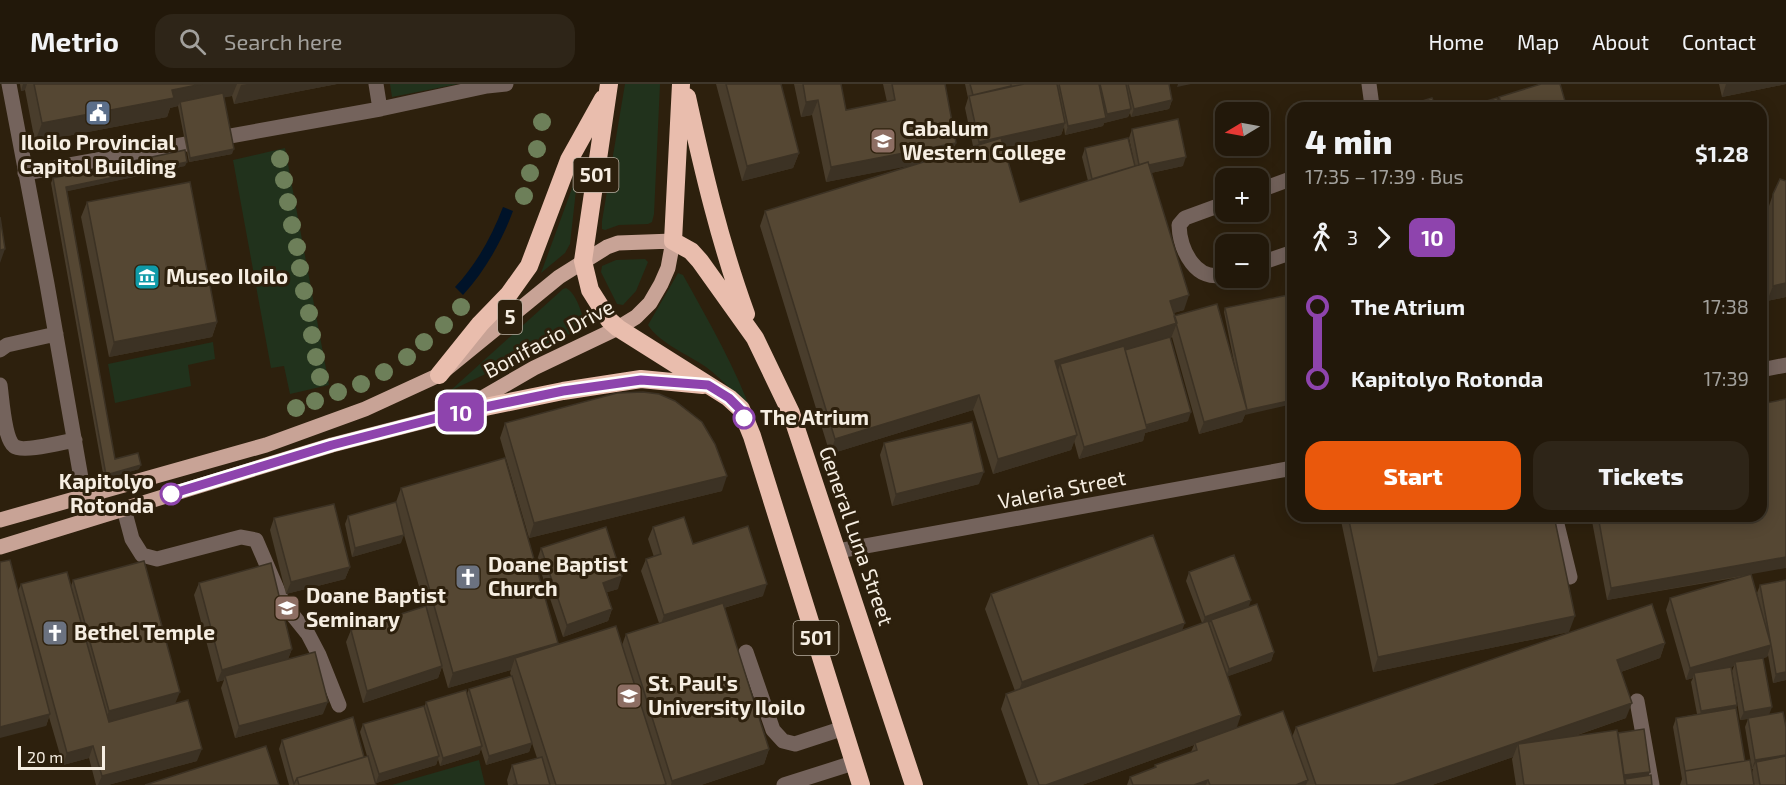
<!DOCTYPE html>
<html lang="en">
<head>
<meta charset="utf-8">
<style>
  :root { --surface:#22180a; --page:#2e2518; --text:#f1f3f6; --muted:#a2a09c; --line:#3f372b; --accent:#ea580c }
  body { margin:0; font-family:"Exo 2",sans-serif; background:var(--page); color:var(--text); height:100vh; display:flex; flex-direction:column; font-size:22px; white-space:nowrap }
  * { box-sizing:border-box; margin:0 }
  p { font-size:20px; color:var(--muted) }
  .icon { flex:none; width:33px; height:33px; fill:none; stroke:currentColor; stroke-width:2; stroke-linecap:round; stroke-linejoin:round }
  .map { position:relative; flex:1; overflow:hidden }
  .panel { position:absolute; left:1287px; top:18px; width:480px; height:420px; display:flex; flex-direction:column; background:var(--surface); border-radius:18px; box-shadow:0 3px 15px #0003,0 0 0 2px var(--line) }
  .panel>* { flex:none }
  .badge { padding:0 12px; border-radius:9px; font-size:21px; line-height:39px }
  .needle { width:39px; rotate:260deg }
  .tools { position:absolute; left:1215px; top:18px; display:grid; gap:12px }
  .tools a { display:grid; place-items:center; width:54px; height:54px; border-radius:12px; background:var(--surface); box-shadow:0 3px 15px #0003,0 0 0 2px var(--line); font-size:30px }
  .scale { position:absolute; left:18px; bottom:15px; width:87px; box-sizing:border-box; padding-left:6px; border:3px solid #f6eee2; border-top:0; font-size:16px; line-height:21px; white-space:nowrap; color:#f6eee2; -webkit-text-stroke:4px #2d200d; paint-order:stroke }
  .map>.badge { position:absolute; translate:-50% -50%; box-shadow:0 0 0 3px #fff }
  .legs { display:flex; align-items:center; gap:9px; height:66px; padding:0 18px; font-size:20px }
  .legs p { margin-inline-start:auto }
  .overview { display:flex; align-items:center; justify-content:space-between; height:102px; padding:0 18px }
  h1 { font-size:33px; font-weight:800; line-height:45px }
  .action { display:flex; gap:12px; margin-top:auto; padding:12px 18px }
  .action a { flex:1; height:69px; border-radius:18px; background:var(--accent); color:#fff; font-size:24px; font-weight:800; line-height:69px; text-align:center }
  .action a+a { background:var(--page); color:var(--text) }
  ul { padding:0 18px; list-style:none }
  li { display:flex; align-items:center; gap:21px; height:72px; font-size:22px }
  li i { display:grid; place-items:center; width:9px; height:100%; margin:0 8px; background:currentColor }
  li i::after { content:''; width:15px; height:15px; margin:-8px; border:4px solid; border-radius:50%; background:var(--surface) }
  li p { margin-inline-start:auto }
  li:first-child i { background:linear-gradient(#0000 50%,currentColor 0) }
  li:last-child i { background:linear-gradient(currentColor 50%,#0000 0) }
  header { display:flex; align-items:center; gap:36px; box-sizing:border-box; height:84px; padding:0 30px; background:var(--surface); border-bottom:2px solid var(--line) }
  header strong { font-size:28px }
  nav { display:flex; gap:33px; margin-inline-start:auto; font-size:21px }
  .search { width:420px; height:54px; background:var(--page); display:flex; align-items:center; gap:15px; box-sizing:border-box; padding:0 21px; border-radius:18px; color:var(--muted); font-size:22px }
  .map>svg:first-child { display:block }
  .green { fill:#21321c }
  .water { fill:#001329 }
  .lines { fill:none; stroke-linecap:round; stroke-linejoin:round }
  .minor { stroke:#74635c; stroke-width:15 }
  .major { stroke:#c8a396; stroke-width:15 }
  .highway { stroke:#e9bdad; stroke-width:18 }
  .tree { fill:#6d7f59 }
  .wall { fill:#493d2c; fill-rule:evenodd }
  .shaded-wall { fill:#3c3224 }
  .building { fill:#554733; stroke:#3c3224; stroke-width:1.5 }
  .line-1-casing { stroke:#fff; stroke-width:14 }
  .line-1 { stroke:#8e44ad; stroke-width:9 }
  .stop-1-dot { fill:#fff; stroke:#8e44ad; stroke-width:3 }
  .labels { text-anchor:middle; stroke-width:6; stroke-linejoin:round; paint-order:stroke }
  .shield { fill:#2d200d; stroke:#bab0a2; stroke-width:1.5 }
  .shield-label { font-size:20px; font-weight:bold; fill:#f6eee2 }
  .poi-label { font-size:21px; font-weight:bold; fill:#f6eee2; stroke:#2d200d; text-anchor:start }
  .street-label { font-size:21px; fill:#f6eee2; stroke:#2d200d }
  .stop-label { font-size:21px; font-weight:bold; fill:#f6eee2; stroke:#2d200d; text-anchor:start }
</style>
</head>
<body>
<header>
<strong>Metrio</strong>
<div class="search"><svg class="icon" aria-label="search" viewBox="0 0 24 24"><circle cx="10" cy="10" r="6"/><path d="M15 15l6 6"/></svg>Search here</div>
<nav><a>Home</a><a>Map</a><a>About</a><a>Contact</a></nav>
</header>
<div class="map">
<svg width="1786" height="701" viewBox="0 0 1786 701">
  <rect width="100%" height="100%" fill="#2d200d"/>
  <!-- green -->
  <path class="green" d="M390,0h68l-66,13z
    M625,0h35l-6,130 -2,8 -4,2 -29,1 -14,5 -3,-1v-8z
    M285,64l44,237 -39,9 -6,-28 -13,2 -38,-208z
    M578,88l-8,72 -5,9 -24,20z
    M645,175l3,3 -12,29 -13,14 -6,-1 -16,-32 1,-6 14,-6z
    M678,189l5,2c26,47 53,93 71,144 -14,-20 -28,-37 -48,-52 -17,-12 -47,-24 -58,-42z
    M566,204c10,5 17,26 18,37l-2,3 -132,63 113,-102z
    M213,258l2,17 -27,6 3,21 -76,17 -7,-39z
    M479,676l6,25h-93z"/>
  <!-- water -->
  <path class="water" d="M503,123l10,4c-11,30 -28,60 -50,84l-8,-8c21,-22 37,-51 48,-80z"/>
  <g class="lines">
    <!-- minor -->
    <path class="minor" d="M9,0l38,200 37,211
      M376,0l4,25
      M1369,0l3,22
      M25,89l355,-64 107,-23 19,-2
      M1258,107l35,-13
      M1226,119l-41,15 -6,7c1,25 17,59 47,49
      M1258,180l35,-12
      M0,266l7,-5 49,-11
      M1761,286l25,-5
      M0,301c2,13 4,53 14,61 8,7 49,-4 61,-6
      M124,425l8,30 10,16 15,4 84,-22 15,3 27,63 25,31 11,21 20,50
      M1555,432l15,61
      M838,467l455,-83
      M746,568l27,78 10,11 12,3 49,-16
      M1637,617l15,84
      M784,701l69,-22"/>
    <!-- major -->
    <path class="major" d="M0,436l266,-75 99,-36 74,-34 120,-98 48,-30 11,-4 55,-2 -5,27 -7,16 -11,19 -14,14 -18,11 -84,40 -78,45 -124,32 -332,102"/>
    <!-- highway -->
    <path class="highway" d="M609,0l-26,177 7,29 19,30 9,8 111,70 12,11 11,27 109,349
      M681,0l-8,157 18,10 9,10 55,77 36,75 123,372
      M687,13c16,73 33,146 59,217
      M439,291l41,-51 29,-30 20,-28 40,-106 34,-61
      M456,329l107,-22 78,-12 62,6"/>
  </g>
  <!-- trees -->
  <g class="tree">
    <circle cx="542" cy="38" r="9"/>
    <circle cx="537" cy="65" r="9"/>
    <circle cx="280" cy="75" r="9"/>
    <circle cx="530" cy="89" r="9"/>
    <circle cx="284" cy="96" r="9"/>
    <circle cx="524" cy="112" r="9"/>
    <circle cx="288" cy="118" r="9"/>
    <circle cx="292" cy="141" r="9"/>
    <circle cx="297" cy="163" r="9"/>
    <circle cx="300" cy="184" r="9"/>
    <circle cx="304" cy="207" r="9"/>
    <circle cx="461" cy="223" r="9"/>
    <circle cx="309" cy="229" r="9"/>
    <circle cx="444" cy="241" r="9"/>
    <circle cx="312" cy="251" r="9"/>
    <circle cx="424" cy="258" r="9"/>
    <circle cx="316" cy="273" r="9"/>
    <circle cx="407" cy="273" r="9"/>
    <circle cx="384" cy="288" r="9"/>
    <circle cx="320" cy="293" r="9"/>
    <circle cx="361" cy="300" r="9"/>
    <circle cx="338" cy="308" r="9"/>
    <circle cx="315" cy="317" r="9"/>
    <circle cx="296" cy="324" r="9"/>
  </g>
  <!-- wall -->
  <path class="wall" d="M20,0h317l-103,20 -2,-8 -8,1 8,57 -43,8 -11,-56 -8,2 -3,9 -132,25 -10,-52 -4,1z
    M716,0h65l18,69 -6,15 -51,13z
    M794,0h47l5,26 41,-8 -4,-18h62l7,69 21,-7 -8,-38 3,-10 -3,-14h204l3,16 -3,9 -38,8 -1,-4 -2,4 -24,6 -1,3 -38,9 -1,-8 -3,8 -57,13 16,54 68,-21 -6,-24 3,-9 48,9 -4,-19 3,-9 51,37 -32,7 33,137 -11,3 1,3 63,61 -13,-65 1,-4 68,-14 -51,128 -43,12 -27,-97 -2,2 18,82 -43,12 -2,8 -64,18 -5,-18 -3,9 -78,24 -20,-64 -143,44 -70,-228 5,-15 147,-46 -86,17 -14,-67 -11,2z
    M1719,0h67l-64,13z
    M1499,13l68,11h-104l35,-7z
    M185,82l-118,25 48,268 24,10 -35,10 -53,-296 2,-5z
    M1773,110l13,103 -19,4 1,-92z
    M87,118l130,120 -5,15 -103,20 -28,-140z
    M505,339l217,68 -193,47 -29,-100z
    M884,359l95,41 -87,22 -12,-51z
    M401,404l157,157h64l4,-11 33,-11 -18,-52 5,-12 8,-2 -6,-18 5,-12 40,17 70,52 -39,12 45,141 -5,15 -63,21h-193l-1,-5 5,-15 25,-7 -10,-30 5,15 -3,9 -43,13 -5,-16 -2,5 -39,12 -2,-7 -2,6 -60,18v2h-87l-10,-36 3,-9 82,17 3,-1 -7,-24 3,-8 61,-16 2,-6 41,-8 2,-5 42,-13 -1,-3 1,-3 -63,18 -6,-21 -4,11 -75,25 -17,-61 5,-12 74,-23 -23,-79 -1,15 -49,14 -7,-33 3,-8 48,-14z
    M1340,432h214l15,116 -196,40z
    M1591,432h170l-10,59 8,26 -2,-8 3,-8 26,95 -13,3 -5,-28 -1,2 -4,1 6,57 17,70h-106l2,-6 -9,-52 3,-9 21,-4 -6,-32 2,-4 -7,2 -20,-70 4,-12 76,-22 -139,24zM1734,582l-2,5 8,49 8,-1 -3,8 7,42h1l-1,4 -7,-12 -9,-53 1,-3 -6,-38z
    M274,434l76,49 -5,12 -59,15 -16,-64z
    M541,464l77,41 -11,3 5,17 -4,12 -45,16 -26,-77z
    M1189,488l59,35 26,45 -3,9 -43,15 9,52 55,9 4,-10 369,-84 -5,15 -39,14 5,46 -51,18 43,-3 31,43 3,9h-136l-4,-26 1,-2 -81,28h-305l3,-8 24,-9 1,-3 36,-13 3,-7 -112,40h-54l-27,-76 5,-15 9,-3 -30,-82 6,-15 191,36 20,-7 -16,-42z
    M73,496l102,124 22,57 -89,24h-12l-7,-27 -26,7 -14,-48 -3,9 -28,-135 3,-7 50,2z
    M199,499l93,66 -4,10 35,55 -88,24 -14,-50 3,-8 -7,2 -23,-87z"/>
  <!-- shaded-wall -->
  <path class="shaded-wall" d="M23,0h4l-2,6 -4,1z
    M202,0h35l-5,12 -52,10v-4l-2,4 -8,2 -3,9 -132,25 7,-19 130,-33z
    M247,0h90l-103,20 7,-19z
    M1178,0h13l-14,3z
    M1726,0h60l-64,13z
    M818,16l-6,15 -11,2 5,-15z
    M1172,16l-3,9 -38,8 3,-8z
    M1131,25l-3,8 -24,6 -1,3 -38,9 3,-9 38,-8 1,-4z
    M1065,39l-4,12 -86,19 4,-12z
    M956,59l-5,15 -125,24 5,-15z
    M234,65l-2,5 -43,8 1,-4z
    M799,69l-6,15 -51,13 5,-15z
    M1186,73l-3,9 -46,10 3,-9z
    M187,78l-2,4 -121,26 2,-5z
    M5,165l-5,14v-13z
    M1786,199v14l-19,4 6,-15z
    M1766,208l-5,12v-11z
    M1189,211l-5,15 -20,6 6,-15z
    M217,238l-5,15 -103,20 5,-15z
    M1177,239l-6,15 -46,15 -65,11 -3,10 -2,-13z
    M979,311l-6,15 -143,44 5,-15z
    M1293,316v4l-48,11 2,-5z
    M1247,326l-5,12 -43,12 5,-12z
    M1191,328l-3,9 -43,12 -2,8 -64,18 5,-12 62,-21z
    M1077,351l-6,15 -78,24 5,-15z
    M141,381l-2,4 -35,10 2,-4z
    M984,388l-5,12 -87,22 4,-12z
    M727,392l-5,15 -193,47 5,-15z
    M404,451l-3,8 -49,14 3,-9z
    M1786,473v11l-179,32 4,-12z
    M350,483l-5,12 -59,15 5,-12z
    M622,492l-4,13 -19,6 4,-12z
    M767,500l-4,12 -103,31 4,-12z
    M1251,516l-3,9 -37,11v2l-9,3 3,-8z
    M612,525l-4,12 -45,16 4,-12z
    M1575,532l-6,16 -196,40 5,-15z
    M1185,539l-6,15 -162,59 5,-15z
    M558,559l-5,15h-38l-4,12 -63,18 5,-15z
    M1665,559l-5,15 -48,17 5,-15z
    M1771,561l-4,12 -31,9 -1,-4 -1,4 -39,11 -1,-4 -1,5 -7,2 4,-12z
    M292,565l-5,12 -62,15 -1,4 -7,2 5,-12z
    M1274,568l-3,9 -45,16 3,-8z
    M442,582l-4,12 -75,25 4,-12z
    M1786,588v8l-13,3 3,-9z
    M180,608l-5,12 -71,19 5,-12z
    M328,618l-5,12 -88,24 4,-12z
    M1632,619l-6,15 -107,37 -1,-11 -5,13 -81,28h-38z
    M1737,621l-3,8 -36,7 3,-9z
    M1772,623l-3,8 -29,5 4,-8z
    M50,630l-4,12 -46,12v-11z
    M1241,631l-5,15 -41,13 -1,2 -112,40h-36z
    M532,659l-3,9 -43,13 3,-9z
    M93,662l-4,12 -26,7 4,-12z
    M482,662l-3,8 -39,12 3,-8z
    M202,665l-5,12 -89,24h-10l4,-9z
    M769,665l-5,15 -63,21h-30l1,-4z
    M1786,671v8l-30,-1 -4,7 3,-9z
    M439,672l-3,9 -60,18 3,-9z
    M1650,688l-3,8 -24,3 1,-8z
    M1208,696l-2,5h-12z
    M1308,696l-2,5h-10z"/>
  <!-- building -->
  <path class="building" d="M34,0h168l-30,6 2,8 -132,25z
    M726,0h55l18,69 -52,13z
    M803,0h38l5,26 49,-10 -3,-16h53l11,59 -125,24 -13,-67 -12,2z
    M970,0h41v2l-38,9z
    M1024,0h33l8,39 -86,19 -10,-46z
    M1059,0h40l7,34 -38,8z
    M1100,0h26l5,25 -24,5z
    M1128,0h41l3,16 -38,9z
    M1541,0h19l7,24h-64l-4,-11z
    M223,9l11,56 -44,9 -10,-56z
    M1432,14l4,10h-36z
    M1497,14l3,10h-37z
    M1178,35l8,38 -37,8 -1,-3 -9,3 -7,-36z
    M1001,54l19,64 128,-40 41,133 -19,6 7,22 -122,38 22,74 -79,24 -19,-64 -144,44 -70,-228z
    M1128,54l7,28 -43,13 -7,-31z
    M185,66l2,12 -121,25 49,272 23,-6 3,12 -35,10 -53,-297z
    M1780,95l6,2v102l-13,3v-92z
    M190,98l27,140 -103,20 -27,-140z
    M0,133l5,32 -5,1z
    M1761,186l5,22 -5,1z
    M1293,210v106l-46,10 -22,-102z
    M1217,220l30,106 -43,12 -30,-106z
    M1170,253l21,75 -45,13 -21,-75z
    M1124,262l23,83 -63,18 -24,-83z
    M643,308l16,2 16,7 27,21 13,22 12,32 -193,47 -29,-100 112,-30z
    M1786,315v158l-175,31 -13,-72h163v-112z
    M972,338l12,50 -88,22 -12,-51z
    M505,374l53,185 -105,30 -52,-185z
    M396,418l8,33 -49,13 -7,-32z
    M334,420l16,63 -59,15 -17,-64z
    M1348,432h206l21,100 -197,41z
    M684,433l9,27 55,-18 19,58 -103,31 -18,-56 15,-5 -8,-27z
    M606,443l16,49 -19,7 9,26 -45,16 -26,-77z
    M1153,451l32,88 -163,59 -31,-88z
    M1234,471l17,45 -46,17 -16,-45z
    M10,476l40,154 -50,13v-165z
    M144,477l36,131 -71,19 -36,-131z
    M271,479l21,86 -70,21 -23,-87z
    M67,488l42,150 79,-22 14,49 -100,27 -9,-30 -26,7 -46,-169z
    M1751,490l20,71 -81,23 -20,-70z
    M1786,496v92l-10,2 -5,-29 -11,-60z
    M723,519l46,146 -97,32 -46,-147z
    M1257,520l17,48 -45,17 -18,-49z
    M1652,520l13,39 -48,17 15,43 -238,82h-78l-20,-58z
    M426,522l16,60 -75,25 -16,-61z
    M1208,537l33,94 -195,70h-7l-33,-91z
    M616,542l50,158 -3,1h-107l-41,-127z
    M315,568l13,50 -89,24 -14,-50z
    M1763,574l9,49 -28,5 -9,-50z
    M1731,583l6,38 -36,6 -7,-38z
    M512,592l20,67 -43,13 -20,-67z
    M466,606l16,56 -39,12 -17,-56z
    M424,622l15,50 -60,18 -16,-50z
    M1736,624l9,53 -60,10 -9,-53z
    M1283,627l25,69 -12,5h-86l-2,-5 -14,5h-61l-3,-8 26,-10 -1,-2 42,-15 -2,-7z
    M1783,628l3,15v28l-31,5 -7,-42z
    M353,633l11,40 -67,21 -3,6 -12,-44z
    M1644,645l6,43 -26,3 -6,-42z
    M1617,646l8,55h-101l-6,-41z
    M266,662l13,39h-134z
    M368,672l8,29h-77l-2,-7z
    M1786,672v29h-26l-4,-23z
    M542,673l8,28h-37l4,-1 -5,-19z
    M1750,676l4,25h-67l-2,-14z
    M1651,691l1,10h-26l-1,-6z"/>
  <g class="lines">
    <!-- line-1 casing -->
    <g class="line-1-casing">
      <path id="line-1" d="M171,410l161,-49 124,-32 107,-22 78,-11 67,5 21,13 12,12 3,8"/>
    </g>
    <!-- line-1 -->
    <use href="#line-1" class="line-1"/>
  </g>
  <!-- icons -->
  <defs>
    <g id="civic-square" transform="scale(1.35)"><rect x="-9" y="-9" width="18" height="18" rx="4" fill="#5c6f8a" stroke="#2d200d"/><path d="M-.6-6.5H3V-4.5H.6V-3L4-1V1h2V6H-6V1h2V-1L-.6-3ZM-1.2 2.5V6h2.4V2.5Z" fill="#fff"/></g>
    <g id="university-square" transform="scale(1.35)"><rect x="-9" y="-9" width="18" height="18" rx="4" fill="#8d6e63" stroke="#2d200d"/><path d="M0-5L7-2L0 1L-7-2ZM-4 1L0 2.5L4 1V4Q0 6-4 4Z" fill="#fff"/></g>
    <g id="museum-square" transform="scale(1.35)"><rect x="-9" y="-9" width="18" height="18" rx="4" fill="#0f9aa8" stroke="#2d200d"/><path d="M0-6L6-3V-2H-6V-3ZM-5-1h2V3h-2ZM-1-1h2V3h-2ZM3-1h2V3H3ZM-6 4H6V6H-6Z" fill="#fff"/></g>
    <g id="church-square" transform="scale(1.35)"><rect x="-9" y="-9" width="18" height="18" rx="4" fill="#6b7280" stroke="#2d200d"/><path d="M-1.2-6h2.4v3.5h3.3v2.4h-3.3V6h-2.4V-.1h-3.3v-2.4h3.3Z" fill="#fff"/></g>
  </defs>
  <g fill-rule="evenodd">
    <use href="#civic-square" x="98" y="29"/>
    <use href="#university-square" x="883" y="57"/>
    <use href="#museum-square" x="147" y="193"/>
    <use href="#church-square" x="468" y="493"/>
    <use href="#university-square" x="287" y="524"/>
    <use href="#church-square" x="55" y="549"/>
    <use href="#university-square" x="629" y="612"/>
  </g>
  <!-- markers -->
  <g class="stop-1-dot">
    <circle cx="744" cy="334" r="10"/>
    <circle cx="171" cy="410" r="10"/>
  </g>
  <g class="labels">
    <!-- shield labels -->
    <g class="shield">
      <rect x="573.5" y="74" width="45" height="34" rx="4.5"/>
      <rect x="498" y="216" width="24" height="34" rx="4.5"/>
      <rect x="793.5" y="537" width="45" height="34" rx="4.5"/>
    </g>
    <g class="shield-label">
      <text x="596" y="98">501</text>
      <text x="510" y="240">5</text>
      <text x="816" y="561">501</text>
    </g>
    <!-- poi labels -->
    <g class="poi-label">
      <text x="902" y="52">Cabalum<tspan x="902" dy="24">Western College</tspan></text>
      <text x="98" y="66" text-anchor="middle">Iloilo Provincial<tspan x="98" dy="24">Capitol Building</tspan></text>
      <text x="166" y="200">Museo Iloilo</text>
      <text x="488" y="488">Doane Baptist<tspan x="488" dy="24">Church</tspan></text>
      <text x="306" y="519">Doane Baptist<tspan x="306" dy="24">Seminary</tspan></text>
      <text x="74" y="556">Bethel Temple</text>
      <text x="648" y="607">St. Paul's<tspan x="648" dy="24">University Iloilo</tspan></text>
    </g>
    <!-- street labels -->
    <g class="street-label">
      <text transform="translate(549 255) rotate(-28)" y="7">Bonifacio Drive</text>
      <text transform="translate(1062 406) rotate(-11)" y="7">Valeria Street</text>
      <text transform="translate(856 452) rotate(71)" y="7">General Luna Street</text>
    </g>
    <!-- stop labels -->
    <g class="stop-label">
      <text x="760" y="341">The Atrium</text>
      <text x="154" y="405" text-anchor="end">Kapitolyo<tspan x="154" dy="24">Rotonda</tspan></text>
    </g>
  </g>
</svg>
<div class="tools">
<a><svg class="needle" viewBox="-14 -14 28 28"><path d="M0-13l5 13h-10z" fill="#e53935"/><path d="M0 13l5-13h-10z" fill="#a2a09c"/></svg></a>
<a>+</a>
<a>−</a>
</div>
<div class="scale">20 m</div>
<b class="badge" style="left:461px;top:328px;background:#8e44ad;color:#fff">10</b>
<section class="panel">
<div class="overview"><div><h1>4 min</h1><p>17:35 – 17:39 · Bus</p></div><b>$1.28</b></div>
<div class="legs"><svg class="icon" aria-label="walk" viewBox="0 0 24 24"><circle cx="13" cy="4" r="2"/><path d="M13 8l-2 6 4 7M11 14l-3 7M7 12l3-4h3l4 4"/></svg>3<svg class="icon" aria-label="forward" viewBox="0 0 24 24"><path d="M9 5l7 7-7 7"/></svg><b class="badge" style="background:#8e44ad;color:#fff">10</b></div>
<ul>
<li><i style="color:#8e44ad"></i><b>The Atrium</b><p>17:38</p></li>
<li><i style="color:#8e44ad"></i><b>Kapitolyo Rotonda</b><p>17:39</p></li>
</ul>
<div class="action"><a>Start</a><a>Tickets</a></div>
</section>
</div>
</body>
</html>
